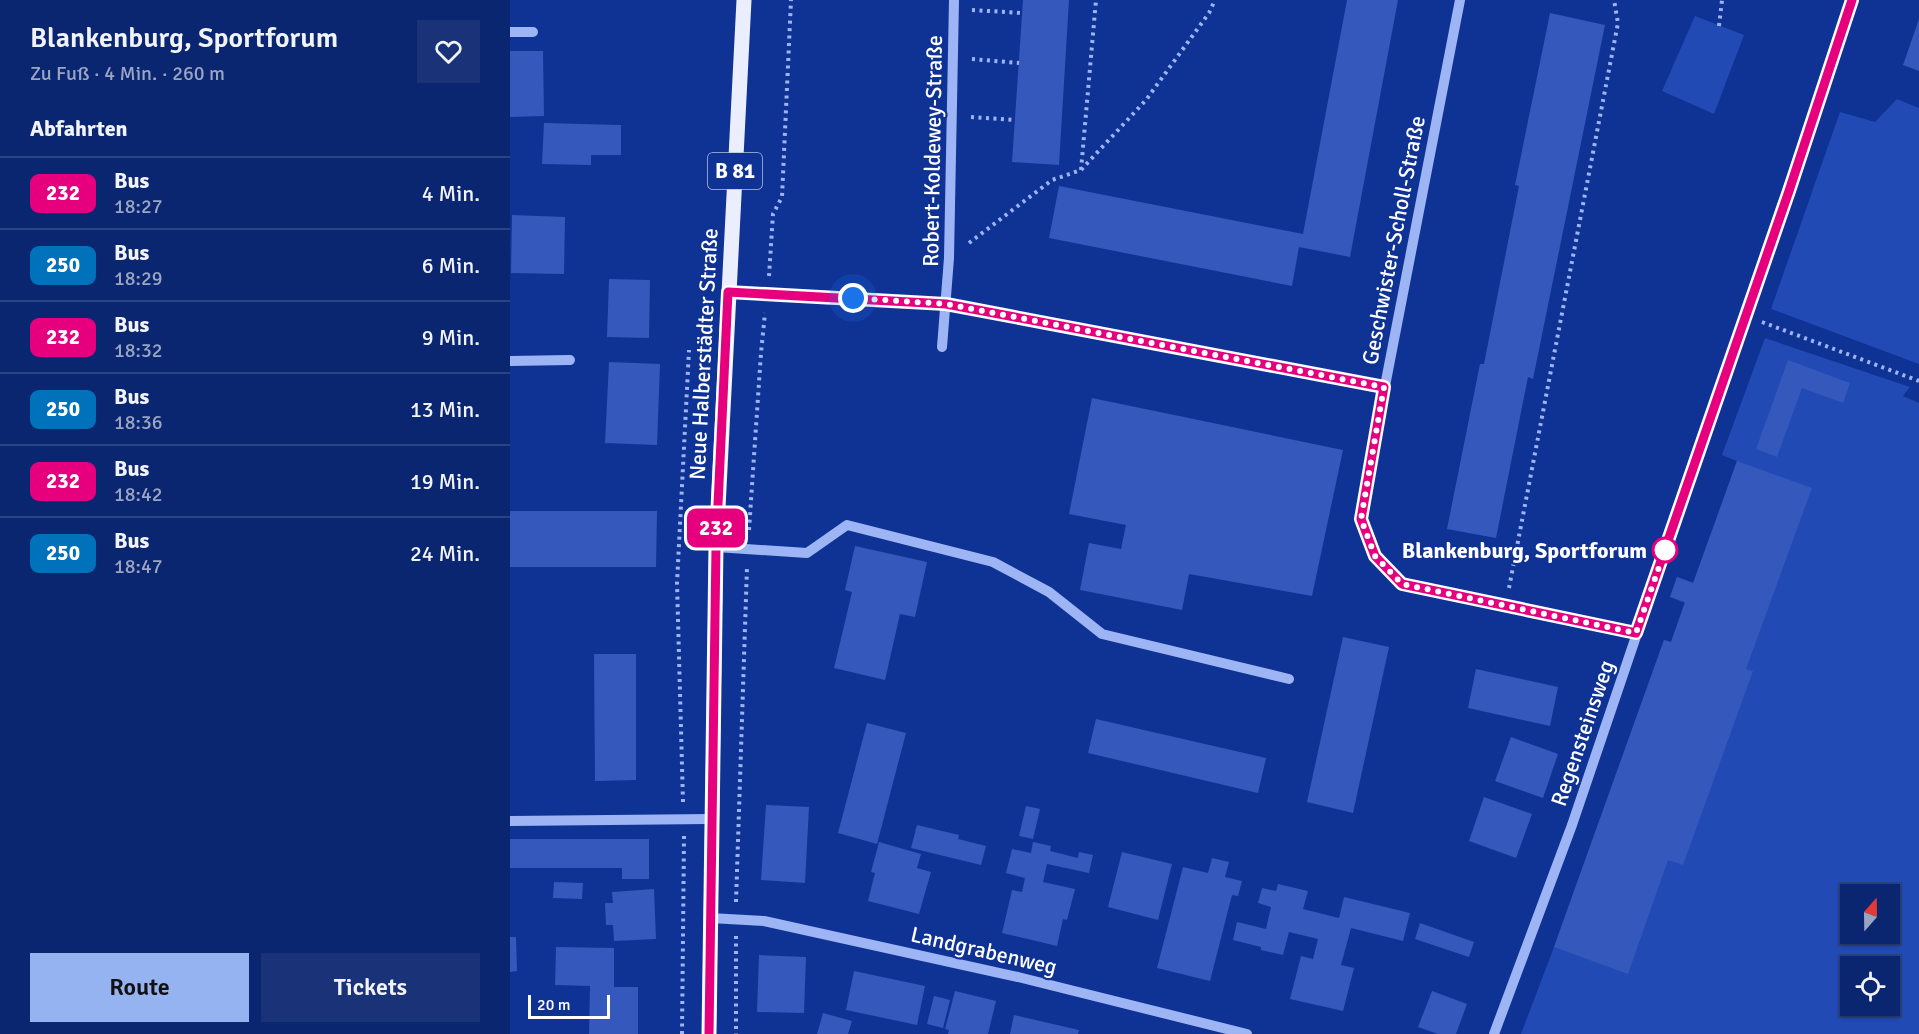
<!DOCTYPE html>
<html lang="de">
<head>
<meta charset="utf-8">
<style>
  :root { --surface:#0b2670; --page:#193278; --text:#f1f3f6; --muted:#9aa5c3; --line:#2b4383; --accent:#95b2f1 }
  body { margin:0; font-family:Signika,sans-serif; background:var(--page); color:var(--text); height:100vh; display:flex; flex-direction:column; font-size:22px; white-space:nowrap }
  * { box-sizing:border-box; margin:0 }
  p { font-size:20px; color:var(--muted) }
  .icon { flex:none; width:33px; height:33px; fill:none; stroke:currentColor; stroke-width:2; stroke-linecap:round; stroke-linejoin:round }
  .map { position:relative; flex:1; overflow:hidden }
  .sheet { display:flex; flex-direction:column; background:var(--surface); width:510px }
  .sheet>* { flex:none }
  .badge { padding:0 12px; border-radius:9px; font-size:21px; line-height:39px }
  .needle { width:39px; rotate:20deg }
  .tools { position:absolute; left:1330px; top:884px; display:grid; gap:12px }
  .tools a { display:grid; place-items:center; width:60px; height:60px; border-radius:0px; background:var(--surface); box-shadow:0 2px 4px #0004,0 0 0 2px var(--line); font-size:30px }
  .scale { position:absolute; left:18px; bottom:15px; width:82px; box-sizing:border-box; padding-left:6px; border:3px solid #fff; border-top:0; font-size:16px; line-height:21px; white-space:nowrap; color:#fff; -webkit-text-stroke:4px #0f3295; paint-order:stroke }
  .you { position:absolute; width:30px; height:30px; margin:-15px; border:4px solid #fff; border-radius:50%; background:#1a73e8; box-shadow:0 0 0 9px #1a73e833 }
  .map>.badge { position:absolute; translate:-50% -50%; box-shadow:0 0 0 3px #fff }
  h2 { padding:0 30px; font-size:22px; line-height:54px }
  .round { display:grid; place-items:center; flex:none; width:63px; height:63px; border-radius:0px; background:var(--page) }
  .head { display:flex; align-items:center; justify-content:space-between; height:102px; padding:0 30px }
  h1 { font-size:28px; font-weight:600; line-height:45px }
  .button { display:flex; gap:12px; margin-top:auto; padding:12px 30px }
  .button a { flex:1; height:69px; border-radius:0px; background:var(--accent); color:#111; font-size:24px; font-weight:600; line-height:69px; text-align:center }
  .button a+a { background:var(--page); color:var(--text) }
  ul { padding:0; list-style:none }
  li { display:flex; align-items:center; gap:18px; height:72px; padding:0 30px; border-top:2px solid var(--line) }
  li div { flex:1 }
  li b { display:block; font-size:22px }
  li em { font-style:normal }
  li .badge { min-width:66px; font-weight:700; text-align:center }
  main { display:flex; flex:1; min-height:0 }
  .map>svg:first-child { display:block }
  .green { fill:#214ab4; fill-rule:evenodd }
  .building { fill:#3458bc }
  .lines { fill:none; stroke-linecap:round; stroke-linejoin:round }
  .path { stroke:#9db5f4; stroke-width:4; stroke-dasharray:3 4.5; stroke-linecap:butt }
  .minor { stroke:#9db5f4; stroke-width:10 }
  .major { stroke:#eaeeff; stroke-width:15 }
  .line-casing { stroke:#fff; stroke-width:14 }
  .line { stroke:#e6007e; stroke-width:9 }
  .walk { stroke:#fff; stroke-width:6; stroke-dasharray:0 10.8 }
  .stop-dot { fill:#fff; stroke:#e6007e; stroke-width:3 }
  .labels { text-anchor:middle; stroke-width:4.5; stroke-linejoin:round; paint-order:stroke }
  .shield { fill:#0f3295; stroke:#b7c2df; stroke-width:1.5 }
  .shield-label { font-size:21px; font-weight:bold; fill:#fff }
  .street-label { font-size:22px; fill:#fff; stroke:#0f3295 }
  .stop-label { font-size:22px; font-weight:bold; fill:#fff; stroke:#0f3295; text-anchor:end }
</style>
</head>
<body>
<main>
<section class="sheet">
<div class="head"><div><h1>Blankenburg, Sportforum</h1><p>Zu Fuß · 4 Min. · 260 m</p></div><a class="round"><svg class="icon" aria-label="heart" viewBox="0 0 24 24"><path d="M12 20l-8-8c-3-5 5-10 8-4 3-6 11-1 8 4z"/></svg></a></div>
<h2>Abfahrten</h2>
<ul>
<li><span class="badge" style="background:#e6007e;color:#fff">232</span><div><b>Bus</b><p>18:27</p></div><em>4 Min.</em></li>
<li><span class="badge" style="background:#0072bc;color:#fff">250</span><div><b>Bus</b><p>18:29</p></div><em>6 Min.</em></li>
<li><span class="badge" style="background:#e6007e;color:#fff">232</span><div><b>Bus</b><p>18:32</p></div><em>9 Min.</em></li>
<li><span class="badge" style="background:#0072bc;color:#fff">250</span><div><b>Bus</b><p>18:36</p></div><em>13 Min.</em></li>
<li><span class="badge" style="background:#e6007e;color:#fff">232</span><div><b>Bus</b><p>18:42</p></div><em>19 Min.</em></li>
<li><span class="badge" style="background:#0072bc;color:#fff">250</span><div><b>Bus</b><p>18:47</p></div><em>24 Min.</em></li>
</ul>
<div class="button"><a>Route</a><a>Tickets</a></div>
</section>
<div class="map">
<svg width="1409" height="1034" viewBox="0 0 1409 1034">
  <rect width="100%" height="100%" fill="#0f3295"/>
  <!-- green -->
  <path class="green" d="M1185,16l49,19 -30,79 -52,-23z
    M1387,99l22,9v256l-148,-55 69,-197 35,10z
    M1255,338l145,49 -7,9 16,7v631h-398l33,-87 110,-307 7,2 14,-39 -15,-6 7,-20 17,6 43,-122 -15,-6zM1341,894h39v39h-39zM1341,966h39v39h-39z"/>
  <!-- building -->
  <path class="building" d="M513,0h46l-10,165 -47,-3z
    M837,0h51l-48,257 -51,-10 -7,39 -243,-48 10,-52 244,48z
    M1040,13l55,12 -72,354 -5,-2 -32,161 -49,-9 33,-165h4l35,-178 -4,-1z
    M1409,19v52l-16,-6z
    M0,51h33l1,65 -34,1z
    M34,123l77,2v30h-30v10l-49,-1z
    M2,215l53,2 -1,57 -53,-1z
    M99,279l41,1 -1,58 -42,-1z
    M1278,360l62,23 -7,20 -41,-15 -25,69 -21,-8z
    M99,362l51,2 -3,81 -52,-2z
    M582,398l251,52 -31,146 -123,-22 -7,36 -102,-20 9,-47 32,6 5,-24 -57,-11z
    M1227,461l75,27 -66,181 7,2 -70,194 -15,-5 -40,114 -74,-27 110,-307 7,2 14,-40 -15,-5 7,-20 16,6z
    M0,511h147l-1,56h-146z
    M345,546l72,16 -12,55 -15,-3 -15,66 -51,-12 18,-76 -7,-2z
    M833,637l46,10 -36,166 -46,-11z
    M84,654h42v126l-41,1z
    M966,669l82,18 -8,39 -82,-18z
    M586,719l170,39 -8,35 -170,-40z
    M357,723l39,10 -29,111 -39,-11z
    M1001,737l47,17 -15,44 -48,-17z
    M974,797l48,17 -16,44 -47,-17z
    M256,805l43,2 -4,76 -44,-3z
    M516,806l14,3 -7,30 -14,-3z
    M407,825l42,10 -1,4 28,7 -5,19 -70,-17z
    M0,839h139v40h-27v-11h-112z
    M369,842l42,12 -4,14 14,4 -12,42 -51,-13 7,-28 -4,-1z
    M523,842l18,4 -1,5 28,7 1,-6 14,3 -4,18 -42,-9 -4,18 32,7 -8,31 -4,-1 -6,27 -55,-13 10,-43 10,2 3,-14 -19,-5 6,-24 19,4z
    M612,852l50,12 -14,56 -50,-13z
    M702,858l17,4 -4,15 17,4 -4,15 -6,-1 -22,86 -53,-13 26,-101 25,6z
    M44,882l29,1 -1,16 -29,-1z
    M768,884l30,7 -5,18 36,9 5,-21 66,16 -7,28 -52,-13 -10,37 13,3 -11,43 -53,-12 11,-43 12,3 5,-20 -29,-7 -6,23 -22,-5v-3l-28,-7 4,-18 29,7 5,-22 -13,-4 4,-15 14,3z
    M144,889l2,50 -42,2 -1,-16h-7l-1,-22h8l-1,-11z
    M910,923l54,19 -5,15 -54,-18z
    M0,937h6l1,34 -7,1z
    M46,947l58,1v39h24v47h-49l1,-48 -35,-1z
    M249,955l47,2 -2,56 -47,-1z
    M344,971l71,15 -8,39 -71,-15z
    M445,991l41,10 -8,33h-40l1,-4 -4,-1z
    M922,991l35,13 -11,30h-18l-20,-7z
    M424,996l16,4 -7,28 -16,-4z
    M313,1013l29,8 -4,13h-31z
    M504,1015l65,15 -1,4h-68z"/>
  <g class="lines">
    <!-- path -->
    <path class="path" d="M462,10l50,3
      M1209,26l3,-26
      M462,59l47,4
      M461,117l44,3
      M571,170l15,-170
      M459,243l83,-63 29,-10 65,-70 63,-87 6,-13
      M259,276l4,-62 9,-17 9,-197
      M1252,322l157,59
      M239,530l12,-177 4,-40
      M999,588l109,-565 -4,-23
      M173,802l-6,-219 12,-233
      M226,902l11,-335
      M226,936v98
      M172,1034l2,-198"/>
    <!-- minor -->
    <path class="minor" d="M950,0l-75,386 -24,133 14,38 27,27 234,49
      M0,32h23
      M218,292l218,12 439,82
      M432,347l7,-89 5,-258
      M0,361l60,-1
      M206,547l91,6 40,-28 146,37 56,30 53,42 187,45
      M0,821l200,-2
      M200,918l54,3 254,56 229,57
      M984,1034l78,-209 280,-825"/>
    <!-- major -->
    <path class="major" d="M199,1034l7,-487 28,-547"/>
  </g>
  <g class="lines">
    <!-- line casing -->
    <g class="line-casing">
      <path id="line" d="M199,1034l7,-487 12,-255 218,12 438,83 -23,132 14,37 27,28 234,49 153,-442 63,-191"/>
    </g>
    <!-- line -->
    <use href="#line" class="line"/>
    <!-- walk -->
    <path class="walk" d="M343,298l93,6 438,83 -23,132 14,37 27,28 234,49 29,-83"/>
  </g>
  <!-- markers -->
  <circle class="stop-dot" cx="1155" cy="550" r="12"/>
  <g class="labels">
    <!-- shield labels -->
    <rect class="shield" x="198" y="153" width="54" height="36" rx="4.5"/>
    <g class="shield-label">
      <text x="225" y="178">B 81</text>
    </g>
    <!-- street labels -->
    <g class="street-label">
      <text transform="translate(422 151) rotate(-89)" y="8">Robert-Koldewey-Straße</text>
      <text transform="translate(883 240) rotate(-79)" y="8">Geschwister-Scholl-Straße</text>
      <text transform="translate(193 354) rotate(-87)" y="8">Neue Halberstädter Straße</text>
      <text transform="translate(1072 733) rotate(-71)" y="8">Regensteinsweg</text>
      <text transform="translate(474 950) rotate(13)" y="8">Landgrabenweg</text>
    </g>
    <!-- stop labels -->
    <g class="stop-label">
      <text x="1137" y="558">Blankenburg, Sportforum</text>
    </g>
  </g>
</svg>
<div class="tools">
<a><svg class="needle" viewBox="-14 -14 28 28"><path d="M0-13l5 13h-10z" fill="#e53935"/><path d="M0 13l5-13h-10z" fill="#9aa5c3"/></svg></a>
<a><svg class="icon" aria-label="locate" viewBox="0 0 24 24"><circle cx="12" cy="12" r="6"/><path d="M12 2v4M12 18v4M2 12h4M18 12h4"/></svg></a>
</div>
<div class="scale">20 m</div>
<div class="you" style="left:343px;top:298px"></div>
<b class="badge" style="left:206px;top:528px;background:#e6007e;color:#fff">232</b>
</div>
</main>
</body>
</html>
